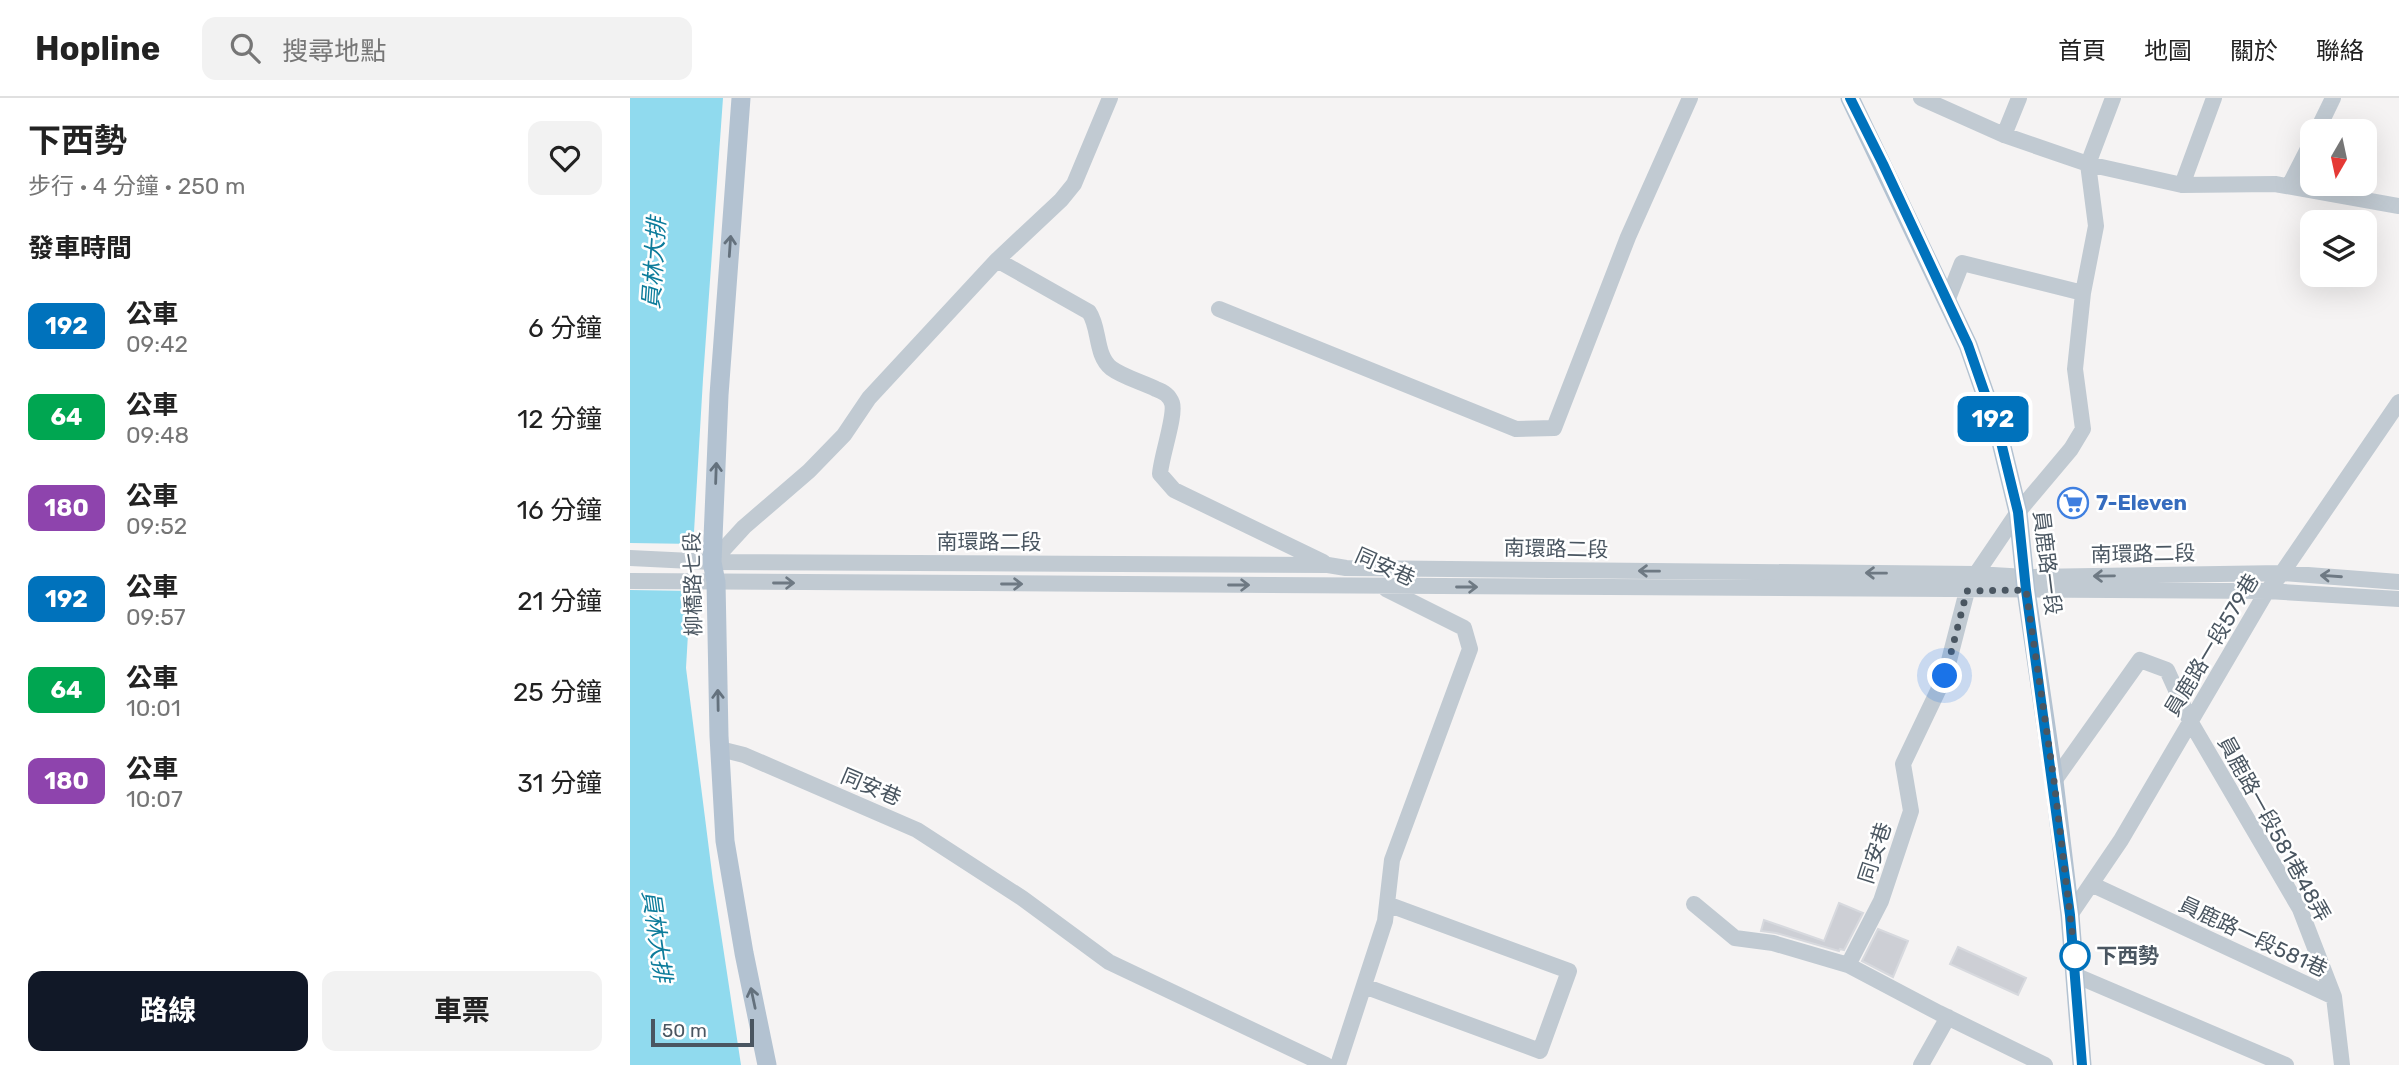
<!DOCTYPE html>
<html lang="zh-TW">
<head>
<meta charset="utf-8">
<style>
  :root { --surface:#fff; --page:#f2f2f2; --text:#222; --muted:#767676; --line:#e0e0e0; --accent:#111827 }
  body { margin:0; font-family:Rubik,"Noto Sans TC",sans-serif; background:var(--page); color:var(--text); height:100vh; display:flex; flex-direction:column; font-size:26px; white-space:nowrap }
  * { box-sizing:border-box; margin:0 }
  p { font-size:23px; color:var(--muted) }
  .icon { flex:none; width:38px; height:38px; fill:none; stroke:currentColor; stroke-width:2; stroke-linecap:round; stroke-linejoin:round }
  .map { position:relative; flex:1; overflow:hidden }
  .side { display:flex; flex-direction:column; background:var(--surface); width:630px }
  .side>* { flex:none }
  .badge { padding:0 14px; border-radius:10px; font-size:24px; line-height:46px }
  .needle { width:46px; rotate:189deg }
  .controls { position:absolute; left:1670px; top:21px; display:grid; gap:14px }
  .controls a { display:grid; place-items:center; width:77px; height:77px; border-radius:14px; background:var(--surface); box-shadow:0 7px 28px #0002; font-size:35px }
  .scale { position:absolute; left:21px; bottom:18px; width:103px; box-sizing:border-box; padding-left:7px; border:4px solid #4a5661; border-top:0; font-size:19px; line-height:24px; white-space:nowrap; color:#4a5661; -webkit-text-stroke:5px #fff; paint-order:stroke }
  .you { position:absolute; width:35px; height:35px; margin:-18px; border:5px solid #fff; border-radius:50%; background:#1a73e8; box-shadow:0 0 0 10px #1a73e833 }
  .map>.badge { position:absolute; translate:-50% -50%; box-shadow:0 0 0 4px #fff }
  h2 { padding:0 28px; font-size:26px; line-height:63px }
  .round { display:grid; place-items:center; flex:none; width:74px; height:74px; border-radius:14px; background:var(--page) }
  .headline { display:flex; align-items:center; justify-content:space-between; height:119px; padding:0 28px }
  h1 { font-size:33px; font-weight:700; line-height:52px }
  .primary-button { display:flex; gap:14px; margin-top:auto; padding:14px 28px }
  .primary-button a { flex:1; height:80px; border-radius:14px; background:var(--accent); color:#fff; font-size:28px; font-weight:700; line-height:80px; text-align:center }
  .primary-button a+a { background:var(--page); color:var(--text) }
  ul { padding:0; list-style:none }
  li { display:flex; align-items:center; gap:21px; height:91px; padding:0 28px }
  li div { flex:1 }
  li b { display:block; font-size:26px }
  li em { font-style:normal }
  li .badge { min-width:77px; font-weight:700; text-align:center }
  header { display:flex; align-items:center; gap:42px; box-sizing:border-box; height:98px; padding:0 35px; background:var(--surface); border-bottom:2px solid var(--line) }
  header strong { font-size:33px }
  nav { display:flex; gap:38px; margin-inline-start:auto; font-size:24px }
  .search { width:490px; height:63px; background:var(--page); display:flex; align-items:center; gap:18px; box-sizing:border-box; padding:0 24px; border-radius:14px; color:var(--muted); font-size:26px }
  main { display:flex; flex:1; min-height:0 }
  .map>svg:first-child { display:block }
  .water { fill:#90daee }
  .pier { fill:#f5f3f3 }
  .building { fill:#cdcfd5; stroke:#d7d9de; stroke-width:2 }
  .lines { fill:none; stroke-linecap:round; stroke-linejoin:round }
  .minor { stroke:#c1cad2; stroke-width:16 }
  .major { stroke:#b3c2d1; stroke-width:19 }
  .oneway { stroke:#64717d }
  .oneway2 { stroke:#6e7983 }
  .line-casing { stroke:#fff; stroke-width:16 }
  .line { stroke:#0072bc; stroke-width:10 }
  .walk { stroke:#4a5661; stroke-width:7; stroke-dasharray:0 12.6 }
  .stop-dot { fill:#fff; stroke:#0072bc; stroke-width:3.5 }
  .labels { text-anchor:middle; stroke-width:5; stroke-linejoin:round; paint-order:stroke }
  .shop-label { font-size:21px; font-weight:bold; fill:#366cbe; stroke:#fff; text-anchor:start }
  .street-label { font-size:21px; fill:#4a5661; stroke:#fff }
  .stop-label { font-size:21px; font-weight:bold; fill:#4a5661; stroke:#fff; text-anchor:start }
  .water-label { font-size:23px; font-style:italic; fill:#0c7c9b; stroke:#fff }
</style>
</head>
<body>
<header>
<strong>Hopline</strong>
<div class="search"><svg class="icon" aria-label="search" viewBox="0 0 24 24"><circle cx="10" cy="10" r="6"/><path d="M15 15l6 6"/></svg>搜尋地點</div>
<nav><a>首頁</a><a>地圖</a><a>關於</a><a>聯絡</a></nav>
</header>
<main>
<section class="side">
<div class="headline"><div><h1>下西勢</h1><p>步行 · 4 分鐘 · 250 m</p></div><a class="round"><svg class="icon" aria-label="heart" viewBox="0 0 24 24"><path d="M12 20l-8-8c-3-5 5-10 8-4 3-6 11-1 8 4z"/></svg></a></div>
<h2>發車時間</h2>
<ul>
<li><span class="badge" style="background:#0072bc;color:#fff">192</span><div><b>公車</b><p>09:42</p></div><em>6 分鐘</em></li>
<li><span class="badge" style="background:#00a651;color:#fff">64</span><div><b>公車</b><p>09:48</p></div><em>12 分鐘</em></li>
<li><span class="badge" style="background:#8e44ad;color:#fff">180</span><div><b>公車</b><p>09:52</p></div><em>16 分鐘</em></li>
<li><span class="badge" style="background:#0072bc;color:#fff">192</span><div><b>公車</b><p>09:57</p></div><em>21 分鐘</em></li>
<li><span class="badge" style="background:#00a651;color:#fff">64</span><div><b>公車</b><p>10:01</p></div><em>25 分鐘</em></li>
<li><span class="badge" style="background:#8e44ad;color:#fff">180</span><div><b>公車</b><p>10:07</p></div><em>31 分鐘</em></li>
</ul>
<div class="primary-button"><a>路線</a><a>車票</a></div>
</section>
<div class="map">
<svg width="1769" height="967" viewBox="0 0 1769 967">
  <rect width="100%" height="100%" fill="#f5f3f3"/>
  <!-- water -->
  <path class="water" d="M0,0h93l-20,281 -17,289 27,213 28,184h-111z"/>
  <!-- pier -->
  <path class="pier" d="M0,445l66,1 -2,47 -64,-1z"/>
  <!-- building -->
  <path class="building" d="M1209,805l24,10 -19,37 -4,-1 -1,2 -63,-18 -15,-2 3,-11 60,21z
    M1248,831l30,12 -15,36 -31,-16z
    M1328,849l68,31 -8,17 -68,-31z"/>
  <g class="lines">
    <!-- minor -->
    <path class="minor" d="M1291,0l83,37 84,29 94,21 93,-1 124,22
      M1687,33l16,-33
      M1374,37l15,-37
      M1552,87l32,-87
      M1659,88l23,-45
      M367,162l92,52c11,16 6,43 22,56 12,9 31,14 45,21 8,3 13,6 16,14 4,12 -11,54 -12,71l14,16 149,72
      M1317,203l15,-38 121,30
      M589,211l297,120 38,-1 74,-191 62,-139
      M0,460l82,4 616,3 18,3 630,6 50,3 256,-4 117,9
      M82,464l32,-35 65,-56 35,-36 25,-37 128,-138 64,-60 13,-16 36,-86
      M1346,476l42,-62 53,-63 12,-20 -8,-60 8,-76 13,-67 -8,-62 25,-66
      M0,483l1637,10 132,8
      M90,651l24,6 173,75 105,68 87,64 217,103
      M1424,683l86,-121 27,10 23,51 110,188 34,88
      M1463,787l241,112 8,68
      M1064,806l41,34 38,5 75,22 91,48 106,52
      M1440,817l51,-75 146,-249 15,-18 117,-171
      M1218,867l33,-64 30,-90 -8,-47 42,-88 22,-85
      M1447,878l209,89
      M734,888l176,65 29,-80 -182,-67
      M708,967l47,-144 7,-61 78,-211 -6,-21 -78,-39
      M1291,967l27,-48"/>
    <!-- major -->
    <path class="major" d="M111,0l-22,297 -7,167 4,20 3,154 6,105 19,112 23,112
      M1220,0l118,247 31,89 19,78 8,78 28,191 16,134 12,150"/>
  </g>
  <!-- one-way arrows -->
  <defs><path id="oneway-shaft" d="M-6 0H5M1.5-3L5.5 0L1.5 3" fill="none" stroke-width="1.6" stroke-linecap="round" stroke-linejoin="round" transform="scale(1.75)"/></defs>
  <g class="oneway">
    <use href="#oneway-shaft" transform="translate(100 148) rotate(-86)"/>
    <use href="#oneway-shaft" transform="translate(86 375) rotate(-88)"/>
    <use href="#oneway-shaft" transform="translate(88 602) rotate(-91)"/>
    <use href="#oneway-shaft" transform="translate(123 900) rotate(-102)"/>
  </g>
  <g class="oneway2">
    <use href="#oneway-shaft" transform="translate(1019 473) rotate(-179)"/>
    <use href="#oneway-shaft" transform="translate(1246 475) rotate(-179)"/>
    <use href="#oneway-shaft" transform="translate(1474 478) rotate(179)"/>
    <use href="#oneway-shaft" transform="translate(1701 478) rotate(-176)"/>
    <use href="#oneway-shaft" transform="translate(154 485)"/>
    <use href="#oneway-shaft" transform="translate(382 486)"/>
    <use href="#oneway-shaft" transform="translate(609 487)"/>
    <use href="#oneway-shaft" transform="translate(837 489)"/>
  </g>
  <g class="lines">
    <!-- line casing -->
    <g class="line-casing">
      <path id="line" d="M1220,0l33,66 85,181 31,89 19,78 8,78 44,325 12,150"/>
    </g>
    <!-- line -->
    <use href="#line" class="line"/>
    <!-- walk -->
    <path class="walk" d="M1315,578l22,-85 59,-1 28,191 21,175"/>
  </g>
  <!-- icons -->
  <defs>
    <g id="supermarket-ring" transform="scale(1.575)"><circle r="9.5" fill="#fff" stroke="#3f7fe0" stroke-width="1.5"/><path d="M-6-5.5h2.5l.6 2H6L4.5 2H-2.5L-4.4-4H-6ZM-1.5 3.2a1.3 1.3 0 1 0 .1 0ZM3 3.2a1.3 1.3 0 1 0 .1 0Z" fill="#3f7fe0"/></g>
  </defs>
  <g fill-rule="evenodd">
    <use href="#supermarket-ring" x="1443" y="405"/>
  </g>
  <!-- markers -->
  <circle class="stop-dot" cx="1445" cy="858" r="14"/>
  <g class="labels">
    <!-- shop labels -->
    <g class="shop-label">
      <text x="1466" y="412">7-Eleven</text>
    </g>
    <!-- street labels -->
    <g class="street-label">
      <text x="359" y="451">南環路二段</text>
      <text transform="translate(926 451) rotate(1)" y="7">南環路二段</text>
      <text transform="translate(1513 456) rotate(-1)" y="7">南環路二段</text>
      <text transform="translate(1417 465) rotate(83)" y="7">員鹿路一段</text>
      <text transform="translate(755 469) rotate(24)" y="7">同安巷</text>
      <text transform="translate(63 486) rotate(-91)" y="7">柳橋路七段</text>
      <text transform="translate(1582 547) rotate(-59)" y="7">員鹿路一段579巷</text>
      <text transform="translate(241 689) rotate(23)" y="7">同安巷</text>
      <text transform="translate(1644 731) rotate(61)" y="7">員鹿路一段581巷48弄</text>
      <text transform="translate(1245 755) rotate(-72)" y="7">同安巷</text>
      <text transform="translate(1623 839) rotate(25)" y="7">員鹿路一段581巷</text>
    </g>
    <!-- stop labels -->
    <g class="stop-label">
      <text x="1466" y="865">下西勢</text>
    </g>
    <!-- water labels -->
    <g class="water-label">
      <text transform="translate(24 165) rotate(-86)" y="8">員林大排</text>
      <text transform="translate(27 838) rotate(82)" y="8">員林大排</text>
    </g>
  </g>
</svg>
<div class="controls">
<a><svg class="needle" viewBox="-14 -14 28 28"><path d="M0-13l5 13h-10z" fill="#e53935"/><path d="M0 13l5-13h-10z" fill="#767676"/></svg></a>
<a><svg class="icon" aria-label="layers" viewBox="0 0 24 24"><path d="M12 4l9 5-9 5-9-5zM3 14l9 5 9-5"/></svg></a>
</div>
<div class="scale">50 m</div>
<div class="you" style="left:1315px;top:578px"></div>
<b class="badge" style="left:1363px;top:321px;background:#0072bc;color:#fff">192</b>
</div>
</main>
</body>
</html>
